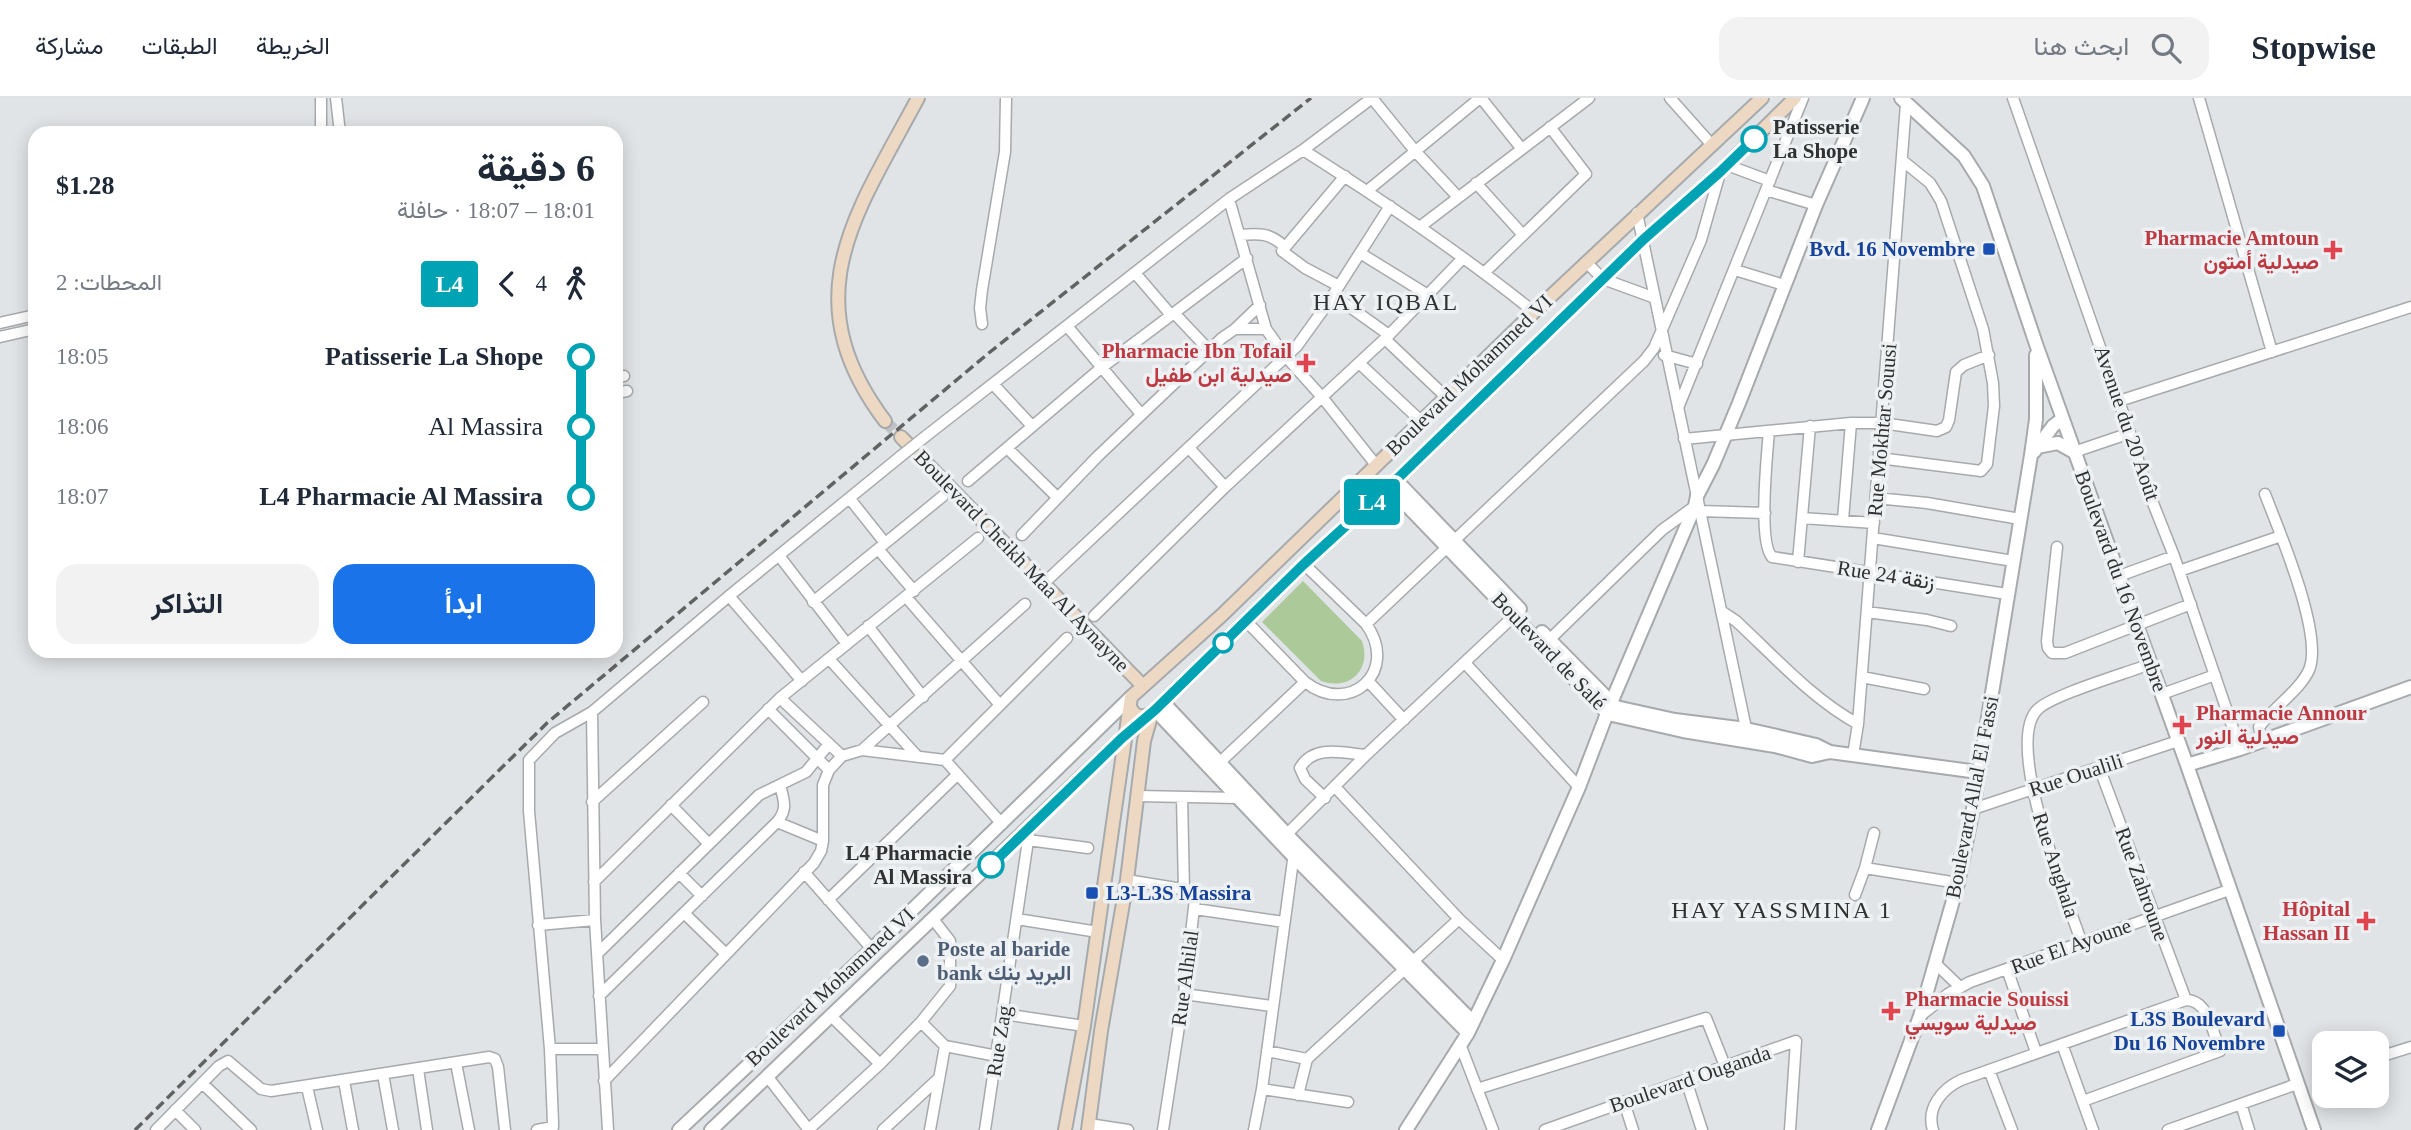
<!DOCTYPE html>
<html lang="ar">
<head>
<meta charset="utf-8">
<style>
  :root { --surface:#fff; --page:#f2f2f3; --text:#1f2937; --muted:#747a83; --line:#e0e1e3; --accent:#1a73e8 }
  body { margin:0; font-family:"Times New Roman",Vazirmatn,serif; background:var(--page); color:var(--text); direction:rtl; height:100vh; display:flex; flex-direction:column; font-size:26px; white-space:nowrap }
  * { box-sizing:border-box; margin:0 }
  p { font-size:23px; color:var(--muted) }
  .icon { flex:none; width:38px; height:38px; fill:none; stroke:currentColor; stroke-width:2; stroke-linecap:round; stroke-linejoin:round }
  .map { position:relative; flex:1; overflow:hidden; direction:ltr }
  .side { position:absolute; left:28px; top:28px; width:595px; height:532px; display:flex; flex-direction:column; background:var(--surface); border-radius:21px; box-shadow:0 4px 18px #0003; direction:rtl }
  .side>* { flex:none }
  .badge { padding:0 14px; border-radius:5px; font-size:24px; line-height:46px }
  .fabs { position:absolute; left:2312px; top:933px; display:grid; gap:14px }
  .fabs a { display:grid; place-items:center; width:77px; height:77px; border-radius:14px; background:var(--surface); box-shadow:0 4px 18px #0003; font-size:35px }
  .map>.badge { position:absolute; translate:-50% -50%; box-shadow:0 0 0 4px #fff }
  .legs { display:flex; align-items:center; gap:10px; height:77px; padding:0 28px; font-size:23px }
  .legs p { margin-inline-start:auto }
  .summary { display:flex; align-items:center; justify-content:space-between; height:119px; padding:0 28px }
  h1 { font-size:38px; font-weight:700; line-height:52px }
  .button { display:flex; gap:14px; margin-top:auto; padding:14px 28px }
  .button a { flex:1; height:80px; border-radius:21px; background:var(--accent); color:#fff; font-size:28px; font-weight:700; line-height:80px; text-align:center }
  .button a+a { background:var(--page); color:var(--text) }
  ul { padding:0 28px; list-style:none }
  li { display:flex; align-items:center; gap:24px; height:70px; font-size:26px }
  li i { display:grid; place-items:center; width:10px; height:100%; margin:0 9px; background:currentColor }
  li i::after { content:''; width:18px; height:18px; margin:-9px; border:5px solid; border-radius:50%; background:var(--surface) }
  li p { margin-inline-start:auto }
  li:first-child i { background:linear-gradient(#0000 50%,currentColor 0) }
  li:last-child i { background:linear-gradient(currentColor 50%,#0000 0) }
  header { display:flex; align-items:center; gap:42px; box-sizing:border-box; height:98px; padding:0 35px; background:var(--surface); border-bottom:2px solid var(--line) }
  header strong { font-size:33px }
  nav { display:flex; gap:38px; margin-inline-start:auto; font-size:24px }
  .search { width:490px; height:63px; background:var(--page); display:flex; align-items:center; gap:18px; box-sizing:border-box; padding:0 24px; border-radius:21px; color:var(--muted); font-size:26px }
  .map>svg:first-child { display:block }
  .green { fill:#acc99a }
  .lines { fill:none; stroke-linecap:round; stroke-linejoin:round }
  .secondary-tunnel { stroke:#bec0c2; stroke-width:12; stroke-dasharray:12 6; stroke-linecap:butt }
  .minor-casing { stroke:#a7aaac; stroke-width:13 }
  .tertiary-casing { stroke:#a7aaac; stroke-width:16 }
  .secondary-casing { stroke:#a7aaac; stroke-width:16 }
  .minor { stroke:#fff; stroke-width:10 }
  .tertiary { stroke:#fff; stroke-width:12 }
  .secondary { stroke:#edd9c3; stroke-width:12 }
  .rail { stroke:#616363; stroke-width:3.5; stroke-dasharray:10 5; stroke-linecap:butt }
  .minor-bridge-casing { stroke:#a7aaac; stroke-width:13; stroke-linecap:butt }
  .minor-bridge { stroke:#fff; stroke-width:10 }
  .line-1-casing { stroke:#fff; stroke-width:16 }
  .line-1 { stroke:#00a3b4; stroke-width:10 }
  .stop-1-dot { fill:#fff; stroke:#00a3b4; stroke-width:3.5 }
  .transit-dot { fill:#1a4fb4; stroke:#eef1f3; stroke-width:2.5 }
  .health-dot { fill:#e0444e; stroke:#eef1f3; stroke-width:2.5 }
  .service-dot { fill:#5c6f8a; stroke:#eef1f3; stroke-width:2.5 }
  .labels { text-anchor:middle; stroke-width:7; stroke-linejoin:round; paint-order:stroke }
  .stop-label { font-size:21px; font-weight:bold; fill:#303131; stroke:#eef1f3; text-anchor:start }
  .health-label { font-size:21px; font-weight:bold; fill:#be3a42; stroke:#eef1f3; text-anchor:end }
  .transit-label { font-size:21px; font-weight:bold; fill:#164399; stroke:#eef1f3; text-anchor:end }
  .street-label { font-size:21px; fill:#303131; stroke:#eef1f3 }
  .service-label { font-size:21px; font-weight:bold; fill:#4e5e75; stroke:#eef1f3; text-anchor:start }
  .quarter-label { font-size:24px; letter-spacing:2px; fill:#303131; stroke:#eef1f3 }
</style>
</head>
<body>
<header>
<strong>Stopwise</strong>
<div class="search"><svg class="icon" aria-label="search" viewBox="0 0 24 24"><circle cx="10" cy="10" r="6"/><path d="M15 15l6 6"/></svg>ابحث هنا</div>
<nav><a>الخريطة</a><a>الطبقات</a><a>مشاركة</a></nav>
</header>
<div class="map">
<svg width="2411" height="1032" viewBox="0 0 2411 1032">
  <rect width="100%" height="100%" fill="#e1e4e6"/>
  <!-- green -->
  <path class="green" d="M1303,483l59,60c10,29 -13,50 -41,40l-59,-59z"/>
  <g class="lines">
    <!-- secondary-tunnel -->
    <path class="secondary-tunnel" d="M885,323l16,16"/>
    <!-- minor casing -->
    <g class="minor-casing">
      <path id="minor" d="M336,0l4,35
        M1481,0l40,50
        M1670,0l41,46
        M2013,0l117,335 15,50 29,73 66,193
        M2199,0l73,254
        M321,35v-35
        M1303,52c79,50 157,102 231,162
        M1727,67l43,16
        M1476,85l47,52
        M1766,92l50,15
        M1367,93l113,-93
        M1229,101l37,130 20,28 36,40 54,68
        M1637,115l110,520
        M1421,128l168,-128
        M1240,137c20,-2 30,-2 45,12
        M1360,155l68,42
        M1586,164l17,17 52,19
        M1735,172l49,15
        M1485,174l101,-98 -36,-47
        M1135,175l36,42
        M1339,188l-34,-18 -23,-17 63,-75
        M1333,197l56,40
        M1174,215l35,37
        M0,225l35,-8
        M982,226l-2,-16 2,-18 23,-138 1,-54
        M1067,228l74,88
        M1235,231l25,-24
        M0,239l35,-8
        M1385,241l61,58
        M1664,257l33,9
        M1359,265l62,58
        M616,280l8,-2
        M993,286l39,42
        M616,295l11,-2
        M2119,303l292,-94
        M1678,310l125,-310
        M1769,333c-2,24 -11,111 3,126l235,37
        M926,338l303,-237 74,-49 69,-52 43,53 43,46
        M1684,341l167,-16h31l55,8 9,-4 3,-7 7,-48 8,-7 25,-10
        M1007,350l50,49
        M1189,350l36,39
        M2074,354l56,-19
        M1879,360l102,13 6,-7 7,-58 -1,-23 -10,-54 -42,-128 -11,-18 -27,-22
        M968,383l133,-113 146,-110
        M1876,400l51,5 93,16
        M850,401l35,44
        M1700,413l65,2
        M1802,420l72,5
        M1843,422l8,-97
        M1022,437l75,-78 125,-119 13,-9h31
        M1873,440l140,23
        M2057,449l-10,94 1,7 4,5h13l126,-49
        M878,451l36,42
        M780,459l67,87
        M1798,464l12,-136
        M2179,473l102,-35
        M2119,478l55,-20
        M1043,486l254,-238 31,-43 62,-97
        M729,498l73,85
        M906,499l94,108
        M813,504l130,-106
        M1721,513l15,10c39,36 75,77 122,103
        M1867,514l60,8 24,6
        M1094,518l131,-129 164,-152 74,-77
        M1245,522l60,62c45,35 95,-11 61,-58l-62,-60
        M1366,526l278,-263 10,-13 47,-108 19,-67
        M868,528l55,71
        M1546,545l116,-113 33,-24
        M830,562l88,97
        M1465,565l114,124
        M1862,579l62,12
        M1368,583l36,39
        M2162,596l53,-19
        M780,600l62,58
        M768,611l61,61
        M592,614l3,208 13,210
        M2262,643l-3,-14c14,-19 41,-37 50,-57 15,-35 -30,-139 -44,-176
        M862,652l163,-146
        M1853,657l5,-31 48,-620
        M945,662l122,-122
        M1215,669l90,-85
        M2099,669l87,233
        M1336,690l123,131 44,41
        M1138,698l100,2
        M1182,699l2,93
        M1325,700l-20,-19 -5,-11c14,-24 43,-15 66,-13
        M592,704l111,-100
        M671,707l38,39
        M1973,711l205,-68
        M777,724l46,19
        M1874,735l-9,35 93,15
        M1283,740l83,-83 149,-140
        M1028,742l60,8
        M804,774l68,77
        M679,775l23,23
        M1127,782l61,10 7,9 -11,95 -21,136
        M594,784l186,-184 198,-160
        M1855,797l10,-27
        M828,802l129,-125
        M1195,811l89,13
        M684,815l42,41
        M1017,821l81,13
        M538,827l57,-5
        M2081,843c-14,-42 -77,-196 -44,-231 14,-15 90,-37 113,-46
        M597,856l162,-159 47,-23 23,-28
        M1936,866l24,23
        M2007,871l29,83
        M1184,896l88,12
        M599,898l178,-174c11,-13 7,-21 3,-37
        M1003,916l81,12
        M830,917l50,49
        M1920,918l28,-22 22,-12 259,-92
        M921,924l29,-36v-45l-17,-22
        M1460,946l33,86
        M2062,946l31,86
        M945,948l52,10
        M550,951h52
        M1267,953l40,8 152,-140
        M2376,960l35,-11
        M456,965l13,67
        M418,971l9,61
        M1989,972l23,60
        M383,976l10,56
        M767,978l42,54
        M1686,982l16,50
        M344,983l9,49
        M604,983l210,-218 7,-12 2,-10v-56l6,-15 13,-14 20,-6 83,10 57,64
        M202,985l49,47
        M307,989l10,43
        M1262,991l86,13
        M1477,991l229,-71 19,48
        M1298,997l9,-36
        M1624,1004l9,28
        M2241,1006l8,26
        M175,1012l20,20
        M1089,1026l39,6
        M156,1032l63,-64 9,-5 33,28 10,2 218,-34 6,2 3,8 7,63
        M537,1032l16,-3v-4l-3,-74 -21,-238v-51l26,-27 37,-21 137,-116 172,-140
        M808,1032l72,-66 41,-42 24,24 -15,84
        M883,1032l56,-52
        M985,1032l45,-303
        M1254,1032l8,-41 32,-236
        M1545,1032l251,-89 -6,89
        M1933,1032c-7,-22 9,-41 28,-50l225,-80c23,0 27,34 34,51l-137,50
        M2168,1032l129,-46"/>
    </g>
    <!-- tertiary casing -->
    <g class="tertiary-casing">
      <path id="tertiary" d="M1901,0l63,58 19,30 53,158 151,421 127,365
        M2037,349l21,-4 16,9
        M2034,354l19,-26 9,-7
        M1396,382l124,129
        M1389,389l219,227 75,17 92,15 37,10 18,-4 148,20
        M1542,534l74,75 59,13 71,9 70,16 14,7
        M1163,604l132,141 178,179
        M1155,612l138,146 175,177
        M2187,667l53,-16 171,-62
        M679,1032l193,-181 259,-252
        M711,1032l411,-392 27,-22
        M1406,1032l62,-97 35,-73 76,-173 32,-84 84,-197 2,-10 16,-31 26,-62 77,-198 47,-107
        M1878,1032l42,-114 38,-133 15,-74 58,-354 5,-36v-64"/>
    </g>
    <!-- secondary casing -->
    <g class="secondary-casing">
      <path id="secondary" d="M885,323c-93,-124 -29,-207 33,-323
        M901,339l242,249
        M1130,608c4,13 16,13 25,4l149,-146 92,-84 248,-241 76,-67 75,-74
        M1065,1032l19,-104 47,-329 91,-82 312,-303 228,-214
        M1088,1032l13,-99 26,-151 17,-139 8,-28"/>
    </g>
    <!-- minor -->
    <use href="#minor" class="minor"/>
    <!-- tertiary -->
    <use href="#tertiary" class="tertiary"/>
    <!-- secondary -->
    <use href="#secondary" class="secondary"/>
    <!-- rail -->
    <path class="rail" d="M135,1032l412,-407 443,-371 321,-254"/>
    <!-- minor-bridge casing -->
    <g class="minor-bridge-casing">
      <path id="minor-bridge" d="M901,358l25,-20"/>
    </g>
    <!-- minor-bridge -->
    <use href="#minor-bridge" class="minor-bridge"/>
  </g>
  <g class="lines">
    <!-- line-1 casing -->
    <g class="line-1-casing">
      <path id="line-1" d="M991,767l131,-127 33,-28 149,-146 92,-84 248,-241 76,-67 34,-33"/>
    </g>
    <!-- line-1 -->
    <use href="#line-1" class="line-1"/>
  </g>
  <!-- markers -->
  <g class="stop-1-dot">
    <circle cx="1754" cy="41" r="12"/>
    <circle cx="1223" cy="545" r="9"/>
    <circle cx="991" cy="767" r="12"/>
  </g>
  <g class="transit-dot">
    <rect x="1982" y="144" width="14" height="14" rx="3.5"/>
    <rect x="1085" y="788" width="14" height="14" rx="3.5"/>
    <rect x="2272" y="926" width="14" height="14" rx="3.5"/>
  </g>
  <g class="health-dot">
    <path d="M2329.5 141.5h7v7h7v7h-7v7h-7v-7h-7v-7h7z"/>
    <path d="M1302.5 254.5h7v7h7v7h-7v7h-7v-7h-7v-7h7z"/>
    <path d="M2178.5 616.5h7v7h7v7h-7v7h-7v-7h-7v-7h7z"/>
    <path d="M2362.5 812.5h7v7h7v7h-7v7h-7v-7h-7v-7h7z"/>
    <path d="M1887.5 902.5h7v7h7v7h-7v7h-7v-7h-7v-7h7z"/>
  </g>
  <circle class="service-dot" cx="923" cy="863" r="7"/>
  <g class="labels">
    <!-- stop labels -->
    <g class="stop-label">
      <text x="1773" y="36">Patisserie<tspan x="1773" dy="24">La Shope</tspan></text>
      <text x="972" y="762" text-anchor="end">L4 Pharmacie<tspan x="972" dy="24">Al Massira</tspan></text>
    </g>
    <!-- health labels -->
    <g class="health-label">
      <text x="2319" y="147">Pharmacie Amtoun<tspan x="2319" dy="24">صيدلية أمتون</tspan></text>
      <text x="1292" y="260">Pharmacie Ibn Tofail<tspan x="1292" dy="24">صيدلية ابن طفيل</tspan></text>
      <text x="2196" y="622" text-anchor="start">Pharmacie Annour<tspan x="2196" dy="24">صيدلية النور</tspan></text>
      <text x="2350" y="818">Hôpital<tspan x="2350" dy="24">Hassan II</tspan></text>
      <text x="1905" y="908" text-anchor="start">Pharmacie Souissi<tspan x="1905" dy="24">صيدلية سويسي</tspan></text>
    </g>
    <!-- transit labels -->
    <g class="transit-label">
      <text x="1975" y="158">Bvd. 16 Novembre</text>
      <text x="1106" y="802" text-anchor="start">L3-L3S Massira</text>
      <text x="2265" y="928">L3S Boulevard<tspan x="2265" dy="24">Du 16 Novembre</tspan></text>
    </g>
    <!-- street labels -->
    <g class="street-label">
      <text transform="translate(1469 277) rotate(-44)" y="7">Boulevard Mohammed VI</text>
      <text transform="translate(2127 325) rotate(71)" y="7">Avenue du 20 Août</text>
      <text transform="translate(1882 332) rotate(-85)" y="7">Rue Mokhtar Souusi</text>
      <text transform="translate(1022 463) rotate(46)" y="7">Boulevard Cheikh Maa Al Aynayne</text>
      <text transform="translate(1886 477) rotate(9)" y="7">Rue 24 زنقة</text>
      <text transform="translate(2121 483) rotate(70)" y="7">Boulevard du 16 Novembre</text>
      <text transform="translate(1549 553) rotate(46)" y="7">Boulevard de Salé</text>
      <text transform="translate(2076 677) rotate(-18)" y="7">Rue Oualili</text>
      <text transform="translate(1972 699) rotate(-79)" y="7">Boulevard Allal El Fassi</text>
      <text transform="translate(2056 767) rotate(72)" y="7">Rue Anghala</text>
      <text transform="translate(2142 786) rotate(70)" y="7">Rue Zahroune</text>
      <text transform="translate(2071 848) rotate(-20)" y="7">Rue El Ayoune</text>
      <text transform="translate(1185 880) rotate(-82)" y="7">Rue Alhilal</text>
      <text transform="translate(830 889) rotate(-43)" y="7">Boulevard Mohammed VI</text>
      <text transform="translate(999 943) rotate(-81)" y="7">Rue Zag</text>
      <text transform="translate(1690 981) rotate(-19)" y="7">Boulevard Ouganda</text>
    </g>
    <!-- service labels -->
    <g class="service-label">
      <text x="937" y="858">Poste al baride<tspan x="937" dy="24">bank البريد بنك</tspan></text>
    </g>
    <!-- quarter labels -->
    <g class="quarter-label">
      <text x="1386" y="212">HAY IQBAL</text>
      <text x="1782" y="820">HAY YASSMINA 1</text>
    </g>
  </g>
</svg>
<div class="fabs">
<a><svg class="icon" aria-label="layers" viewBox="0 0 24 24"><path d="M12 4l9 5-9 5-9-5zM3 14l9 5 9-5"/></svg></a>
</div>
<b class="badge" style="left:1372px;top:404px;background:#00a3b4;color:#fff">L4</b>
<section class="side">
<div class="summary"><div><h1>6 دقيقة</h1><p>18:01 – 18:07 · حافلة</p></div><b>$1.28</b></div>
<div class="legs"><svg class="icon" aria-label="walk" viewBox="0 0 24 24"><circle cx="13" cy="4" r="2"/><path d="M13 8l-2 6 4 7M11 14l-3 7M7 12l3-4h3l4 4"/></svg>4<svg class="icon" aria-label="back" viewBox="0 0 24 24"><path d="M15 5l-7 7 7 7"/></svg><b class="badge" style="background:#00a3b4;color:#fff">L4</b><p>المحطات: 2</p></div>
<ul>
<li><i style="color:#00a3b4"></i><b>Patisserie La Shope</b><p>18:05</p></li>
<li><i style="color:#00a3b4"></i><span>Al Massira</span><p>18:06</p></li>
<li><i style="color:#00a3b4"></i><b>L4 Pharmacie Al Massira</b><p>18:07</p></li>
</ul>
<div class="button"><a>ابدأ</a><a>التذاكر</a></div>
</section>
</div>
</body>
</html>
